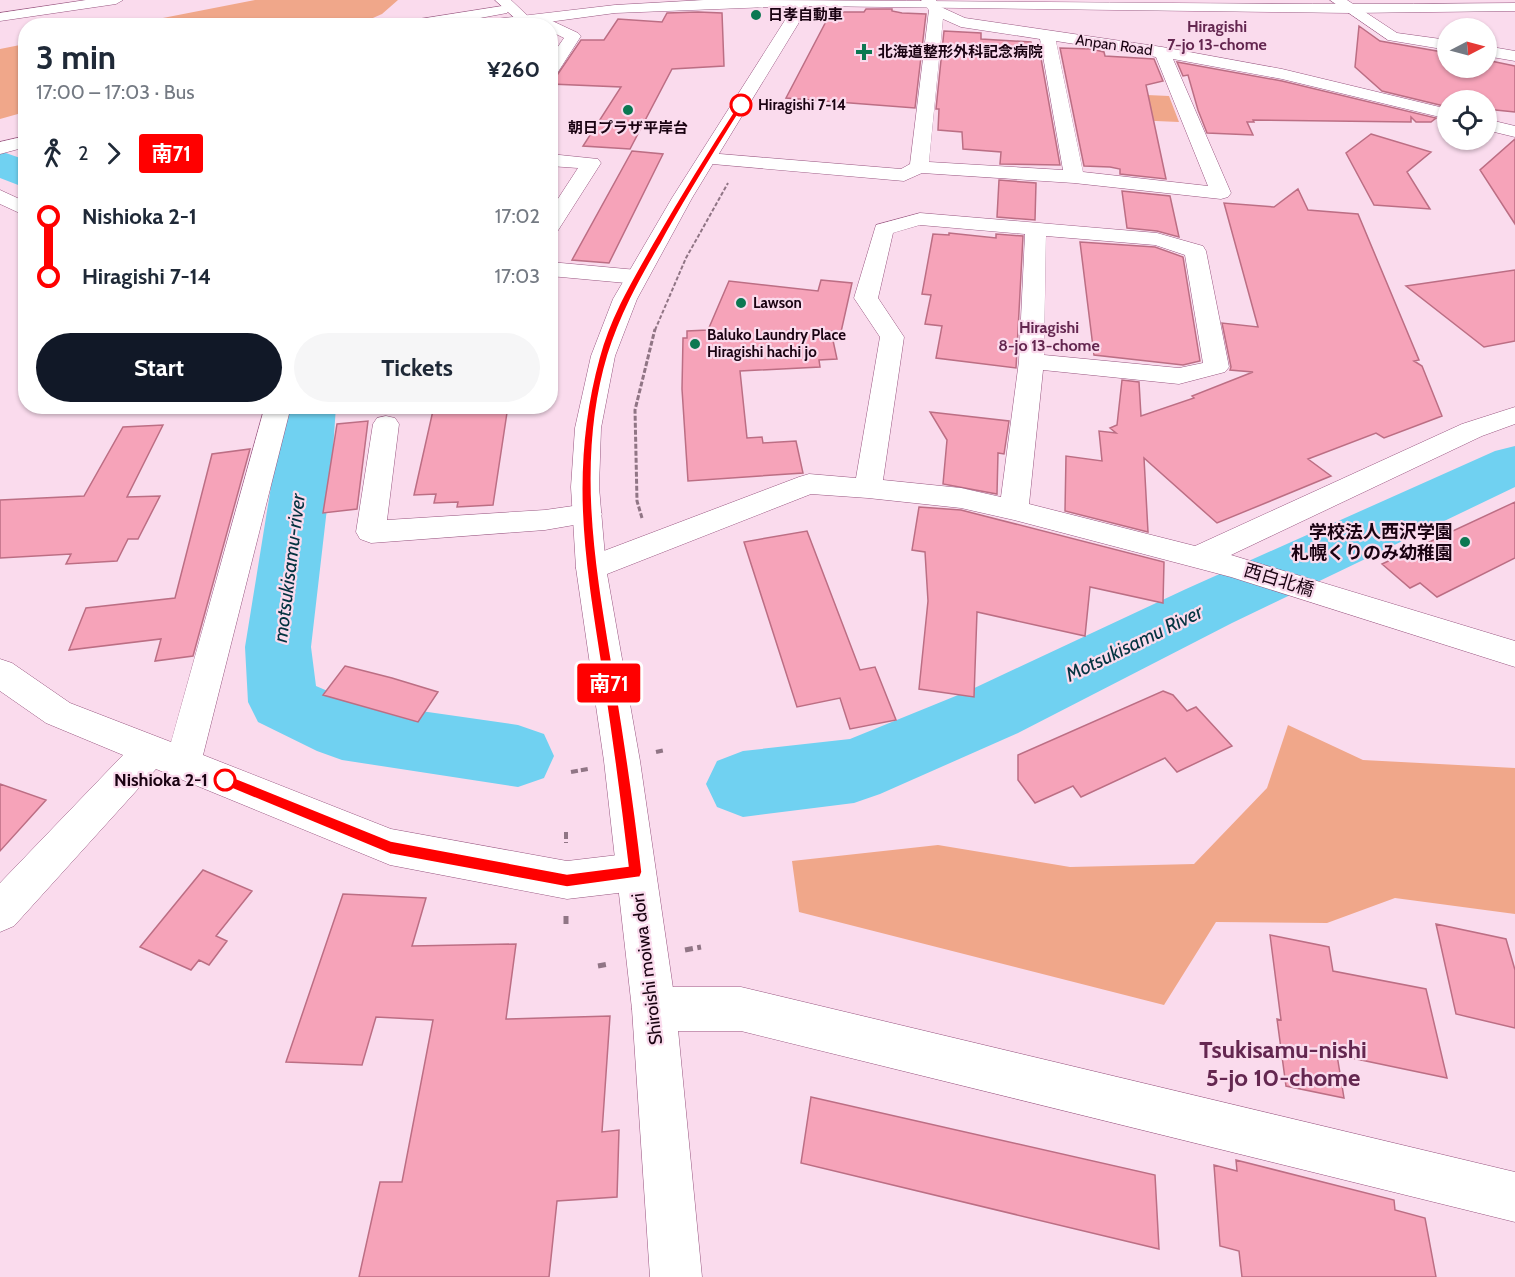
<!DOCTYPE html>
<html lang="en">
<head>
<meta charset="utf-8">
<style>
  :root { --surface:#fff; --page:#f6f6f7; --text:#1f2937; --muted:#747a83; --accent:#111827 }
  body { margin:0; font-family:Cabin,"Noto Sans JP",sans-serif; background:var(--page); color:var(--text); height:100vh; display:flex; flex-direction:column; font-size:22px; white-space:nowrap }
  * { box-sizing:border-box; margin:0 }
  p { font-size:20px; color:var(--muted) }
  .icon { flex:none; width:33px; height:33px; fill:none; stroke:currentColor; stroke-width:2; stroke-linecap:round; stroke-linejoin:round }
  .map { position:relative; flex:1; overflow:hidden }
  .side { position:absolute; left:18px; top:18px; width:540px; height:396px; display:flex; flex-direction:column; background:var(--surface); border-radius:24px; box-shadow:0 2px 4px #0004 }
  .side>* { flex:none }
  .badge { padding:0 12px; border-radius:4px; font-size:21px; line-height:39px }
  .needle { width:39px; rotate:84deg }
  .controls { position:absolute; left:1437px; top:18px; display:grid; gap:12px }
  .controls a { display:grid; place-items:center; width:60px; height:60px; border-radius:50%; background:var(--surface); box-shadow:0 2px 4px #0004; font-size:30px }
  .map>.badge { position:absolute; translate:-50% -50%; box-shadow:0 0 0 3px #fff }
  .legs { display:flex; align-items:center; gap:9px; height:66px; padding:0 18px; font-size:20px }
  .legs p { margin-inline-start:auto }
  .head { display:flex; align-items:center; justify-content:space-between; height:102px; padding:0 18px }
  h1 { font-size:33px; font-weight:800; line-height:45px }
  .button { display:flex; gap:12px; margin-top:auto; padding:12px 18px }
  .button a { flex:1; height:69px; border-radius:36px; background:var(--accent); color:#fff; font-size:24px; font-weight:800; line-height:69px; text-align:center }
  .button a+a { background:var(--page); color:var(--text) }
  ul { padding:0 18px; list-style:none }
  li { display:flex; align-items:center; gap:21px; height:60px; font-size:22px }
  li i { display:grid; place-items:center; width:9px; height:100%; margin:0 8px; background:currentColor }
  li i::after { content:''; width:15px; height:15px; margin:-8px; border:4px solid; border-radius:50%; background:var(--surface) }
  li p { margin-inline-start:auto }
  li:first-child i { background:linear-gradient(#0000 50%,currentColor 0) }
  li:last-child i { background:linear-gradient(currentColor 50%,#0000 0) }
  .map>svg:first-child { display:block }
  .green { fill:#f0a78a }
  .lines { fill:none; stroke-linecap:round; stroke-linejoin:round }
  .river { fill:#70d1f1; fill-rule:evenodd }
  .building { fill:#f6a3b9; stroke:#bc6e84; stroke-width:1.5 }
  .minor-casing { stroke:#985680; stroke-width:1 }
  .major-casing { stroke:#985680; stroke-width:1 }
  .path-far3 { stroke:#907585; stroke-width:2; stroke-dasharray:4 2; stroke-linecap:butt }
  .path-far2 { stroke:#907585; stroke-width:3; stroke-dasharray:5 2; stroke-linecap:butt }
  .path-far1 { stroke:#907585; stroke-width:4; stroke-dasharray:7 3; stroke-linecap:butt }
  .path { stroke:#907585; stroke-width:5; stroke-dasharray:8 4.5; stroke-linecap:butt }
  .minor { fill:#fff; fill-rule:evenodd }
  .major { fill:#fff; fill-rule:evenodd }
  .line-1 { fill:#f00; stroke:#fff; stroke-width:1.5 }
  .poi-dot { fill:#0b7852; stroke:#fadbed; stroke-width:2 }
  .stop-1-dot { fill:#fff; stroke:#f00; stroke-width:3 }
  .labels { text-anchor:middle; stroke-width:4.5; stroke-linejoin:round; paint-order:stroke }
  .far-poi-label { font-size:15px; font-weight:bold; fill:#1a0312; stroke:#fadbed; text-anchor:start }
  .far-street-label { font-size:15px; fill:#1a0312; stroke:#fadbed }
  .far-stop-label { font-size:15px; font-weight:bold; fill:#1a0312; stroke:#fadbed; text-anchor:start }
  .far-neighbourhood-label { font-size:16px; font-weight:bold; fill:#642750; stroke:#fadbed }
  .poi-label { font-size:18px; font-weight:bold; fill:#1a0312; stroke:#fadbed; text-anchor:end }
  .street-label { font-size:18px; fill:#1a0312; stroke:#fadbed }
  .stop-label { font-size:18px; font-weight:bold; fill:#1a0312; stroke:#fadbed; text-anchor:end }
  .water-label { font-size:20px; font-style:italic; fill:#033240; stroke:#fadbed }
  .near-neighbourhood-label { font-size:24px; font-weight:bold; fill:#642750; stroke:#fadbed }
</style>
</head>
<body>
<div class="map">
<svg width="1515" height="1277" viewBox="0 0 1515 1277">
  <rect width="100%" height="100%" fill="#fadbed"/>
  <!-- green -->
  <path class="green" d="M255,0h143l-16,14 -25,11h-230z
    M25,44v68l-25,7v-70z
    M1125,94l44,2 10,26 -46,-2z
    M1288,725l75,35 152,8v146l-120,-16 -68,25 -111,-1 -52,83 -365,-93 -7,-51 146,-16 132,22 124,-3 73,-76z"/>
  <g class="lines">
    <!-- river -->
    <path class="river" d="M0,151l26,9v28l-26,-10z
      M284,406h52l-4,59 -21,182 5,39 35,15 167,24 26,9 10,22 -10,22 -26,9 -176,-27 -25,-9 -59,-29 -10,-20 -3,-55z
      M1515,446v41l-283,136 -214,110 -138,61 -26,9 -111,14 -26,-10 -11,-23 11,-23 26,-10 107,-12 118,-48 218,-102 309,-138z"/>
  </g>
  <!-- building -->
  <path class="building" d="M866,9h26v2l10,2 24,1 -11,94 -129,-10 45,-86h33z
    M698,12l24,1 2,53 -52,3 -42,80 -47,-3 38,-59 -70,-3 30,-44h23l14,-21 44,3 5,-9z
    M1359,26l21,15 68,12v15h38v-8l29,6v46l-29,-3v-9h-38v7l-66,-16 -27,-24z
    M944,31l37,2v6l50,3 1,4 7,1 21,118 -60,-1 1,-12 -38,-3 -1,-17 -24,-2 1,-21h-3z
    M1060,48l31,1 13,3 1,4 49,3 9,22 -17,4 20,94 -46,-5v-5l-10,-2 -26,-1z
    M1177,62l105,19 154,37 -5,4h-15l-5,-5v5l-158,-2 1,2h-7l6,13 -46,-2 -9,-23 -10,-35 -5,1z
    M1371,134l60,18 -24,20 23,37 -56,-4 -28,-52z
    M1515,139v85l-35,-54z
    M632,151l31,3 -54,109 -37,-3z
    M999,180l37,3 -1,37 -38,-3z
    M1298,189l10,21 50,4 61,146 -5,1 8,5 20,50 -58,22 -8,-5 -68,26 23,17 -114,47 -73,-65 4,74 -83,-21 1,-55 36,5 -3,-30 17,2 -6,-5 7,-3 5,-45 17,2 2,34 53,-18 -2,-2 61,-24 -23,-2 1,-3 -9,-44 36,4 -34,-124 50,4z
    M1122,191l48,5 9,41 -22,-6 -30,-3z
    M949,233l47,5v-4l27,2 -7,132 -80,-10 6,-32 -17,-2 6,-29 -9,-1 11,-60 16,1z
    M1080,242l75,5 28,10 17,104 -17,4 -89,-10z
    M1515,270v71l-31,6 -78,-61z
    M821,280l31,3 -11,49 -10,-1 6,28 -18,1 1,7 -80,4 7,67 15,-1 1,6 33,-2 7,32 -115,8 -6,-92 1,-51h4v-7l21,-1 21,-49 89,10z
    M434,406h74l-15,99 -36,2 1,-5 -24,1 2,-9 -22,1z
    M930,412l79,9 -5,33 -6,-1 -1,41 -54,-10 4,-44z
    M368,421l-11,88 -34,4 14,-89z
    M163,425l-36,72 33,-1 -22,43h-10l-11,22 -51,3 5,-10 -71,4v-58l84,-4 39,-69z
    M250,449l-57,207 -38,5 6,-22 -92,11 17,-42 89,-10 37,-144z
    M1515,502v56l-78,39 -17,-14 -10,5 -28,-24z
    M919,507l42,3 203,52 -1,41 -73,-16 -5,49 -108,-24 -3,85 -55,-8 9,-88 -3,-49 -13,-2z
    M807,531l53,139 15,-3 21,53 -46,9 -10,-31 -43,9 -53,-165z
    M345,666l47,12 46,14 -20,30 -95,-27z
    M1163,691l10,4 14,16 9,-4 36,39 -55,26 -12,-14 -84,39 -8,-11 -38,17 -17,-23v-25z
    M0,784l46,16 -46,51z
    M203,870l49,21 -36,45 11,5 -18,24 -10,-5 -8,10 -51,-23z
    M343,894l83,4 -14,48 104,-2 -10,75 104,-3 -8,116 17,-2 -2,67 -60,4 -8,76h-190l21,-95h22l31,-162 -57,-3 -14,48 -76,-3z
    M1436,924l70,15 9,31v58l-59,-14z
    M1270,935l59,12 4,24 93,18 21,89 -110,-23 7,43 -58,-12 -9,-67 4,1z
    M811,1097l344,78 4,74 -358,-86z
    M1236,1160l158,40 1,10 30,8 11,59h-194l-3,-26 -19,-5 -6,-81 23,6z"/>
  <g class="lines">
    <!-- minor casing -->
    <g class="minor-casing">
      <path id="minor" d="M86,0h37l-7,4 -116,17v-8z
        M495,0h16l20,19 -2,3h-10z
        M921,0h15l5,7 24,11 197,29 120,22 166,40v10l-166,-40 -109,-20 58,134 -3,4 -7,2 -147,-16 -152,-10 -18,8 -203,-18 -3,-4 3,-4 7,-2 193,16 9,-5 19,-154zM943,19l18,8 79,12 23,131 -134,-8zM1056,41l100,16 52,129 -125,-14z
        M1330,0h17l50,33 51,7v10l-60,-10z
        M546,18l32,15 3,3 -25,39 -6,1v-18l14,-20 -14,-7v-5h-13l4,-6z
        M1486,46l29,5v10l-29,-5z
        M1486,119l29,7v11l-29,-7z
        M550,154l48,5 3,4 -44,69 -7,2v-23l28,-43 -28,-2z
        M0,190l26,12v14l-26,-12z
        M920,213l237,20 46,13 3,5 23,116 -4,5 -46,12 -136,-14 -14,134 166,42 267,-122 53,-17v17l-33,12 -251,119 284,86v26l-284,-90 -217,-57 -53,-12 -93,-10 -57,-4 -209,82 -11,3 -11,-3 -4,-8 4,-8 219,-83 10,-3 47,4 24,-141 -26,-39 22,-73zM920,225l105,9 -6,127 -18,136 -40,-9 -78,-8 21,-143 -26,-39 15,-65zM1046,236l109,9 30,10 18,108 -24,5 -135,-13z
        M550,262l87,8 8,2 3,5 -3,5 -8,2 -87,-8z
        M265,406h26l-88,349 188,74 176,32 68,-8 14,6 6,13 -6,13 -14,6 -68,8 -177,-34 -234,-96 -142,157 -14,6v-49l123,-128 -77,-32 -46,-32v-32l12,4 58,40 101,39z
        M386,416l9,2 4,6 -12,96 158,-10 42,-6 10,3 5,7 -5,7 -52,9 -174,13 -11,-4 -4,-7 17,-108 4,-6z
        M654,987h87l774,185v50l-774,-191h-87l-15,-7 -7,-15 7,-15z"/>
    </g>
    <!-- major casing -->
    <g class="major-casing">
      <path id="major" d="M704,0c270,0 541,6 811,3v8l-164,2 -542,-7 -117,192 -55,101 -22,57 -14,72 -2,59 7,81 34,193 36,248 26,268h-52l-18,-268 -28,-248 -28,-193 -5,-81 4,-59 16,-72 22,-57 59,-101 122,-192 -179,7 -96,13h-47l7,-5 136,-16z
        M502,6l5,1 2,3 -2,3 -70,13h-37l7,-5z
        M26,136v11l-26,7v-12z"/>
    </g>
    <!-- path-far3 -->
    <path class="path-far3" d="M655,330l31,-72 42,-75"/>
    <!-- path-far2 -->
    <path class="path-far2" d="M642,518l-5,-17 -2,-91 20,-81"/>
    <!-- path-far1 -->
    <path class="path-far1" d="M656,752l9,-2
      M571,772l17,-3
      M566,832v11"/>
    <!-- path -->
    <path class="path" d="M566,916v12
      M685,950l16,-3
      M598,966l11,-2"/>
    <!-- minor -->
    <use href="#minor" class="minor"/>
    <!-- major -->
    <use href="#major" class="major"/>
  </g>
  <!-- line-1 -->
  <path class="line-1" d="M739,103l5,2c-29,46 -58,92 -84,140 -21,36 -40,71 -52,110 -33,110 -10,223 8,333 10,61 19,122 26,184l-2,5 -73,10 -177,-33 -169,-70 -2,-4 6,-6 166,67 176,33 61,-8c-7,-60 -15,-120 -24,-180 -18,-116 -37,-212 -5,-328 11,-42 33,-78 54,-115 27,-47 56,-94 86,-140z"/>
  <!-- markers -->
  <g class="poi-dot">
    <circle cx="756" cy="15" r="6"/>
    <path d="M861 43h6v6h6v6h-6v6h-6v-6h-6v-6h6z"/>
    <circle cx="628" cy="110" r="6"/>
    <circle cx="741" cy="303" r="6"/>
    <circle cx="695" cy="344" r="6"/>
    <circle cx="1465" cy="542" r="6"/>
  </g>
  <g class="stop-1-dot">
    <circle cx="741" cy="105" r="10"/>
    <circle cx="225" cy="780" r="10"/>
  </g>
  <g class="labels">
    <!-- far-poi labels -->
    <g class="far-poi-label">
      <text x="768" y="20">日孝自動車</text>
      <text x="878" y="57">北海道整形外科記念病院</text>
      <text x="628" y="133" text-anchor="middle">朝日プラザ平岸台</text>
      <text x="753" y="308">Lawson</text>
      <text x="707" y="340">Baluko Laundry Place<tspan x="707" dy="17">Hiragishi hachi jo</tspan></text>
    </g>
    <!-- far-street labels -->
    <g class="far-street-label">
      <text transform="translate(1114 45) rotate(8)" y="5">Anpan Road</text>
    </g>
    <!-- far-stop labels -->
    <g class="far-stop-label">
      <text x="758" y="110">Hiragishi 7-14</text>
    </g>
    <!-- far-neighbourhood labels -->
    <g class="far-neighbourhood-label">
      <text x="1217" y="32">Hiragishi<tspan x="1217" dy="18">7-jo 13-chome</tspan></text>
      <text x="1049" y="333">Hiragishi<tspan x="1049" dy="18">8-jo 13-chome</tspan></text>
    </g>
    <!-- poi labels -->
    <g class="poi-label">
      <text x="1453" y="538">学校法人西沢学園<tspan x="1453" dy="21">札幌くりのみ幼稚園</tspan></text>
    </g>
    <!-- street labels -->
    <g class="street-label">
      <text transform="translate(1279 580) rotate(17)" y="6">西白北橋</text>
      <text transform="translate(647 969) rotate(-97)" y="6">Shiroishi moiwa dori</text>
    </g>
    <!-- stop labels -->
    <g class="stop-label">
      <text x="208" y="786">Nishioka 2-1</text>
    </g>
    <!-- water labels -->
    <g class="water-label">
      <text transform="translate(289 568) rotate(-83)" y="7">motsukisamu-river</text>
      <text transform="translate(1134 643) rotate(-26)" y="7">Motsukisamu River</text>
    </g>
    <!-- near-neighbourhood labels -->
    <g class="near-neighbourhood-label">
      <text x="1283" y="1058">Tsukisamu-nishi<tspan x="1283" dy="28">5-jo 10-chome</tspan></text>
    </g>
  </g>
</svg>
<div class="controls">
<a><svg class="needle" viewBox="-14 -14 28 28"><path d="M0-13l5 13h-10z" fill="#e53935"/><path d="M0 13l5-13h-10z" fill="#747a83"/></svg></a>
<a><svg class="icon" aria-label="locate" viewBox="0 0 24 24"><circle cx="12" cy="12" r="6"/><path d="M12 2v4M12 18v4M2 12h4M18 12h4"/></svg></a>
</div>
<b class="badge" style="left:609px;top:683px;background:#f00;color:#fff">南71</b>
<section class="side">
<div class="head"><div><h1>3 min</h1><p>17:00 – 17:03 · Bus</p></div><b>¥260</b></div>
<div class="legs"><svg class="icon" aria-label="walk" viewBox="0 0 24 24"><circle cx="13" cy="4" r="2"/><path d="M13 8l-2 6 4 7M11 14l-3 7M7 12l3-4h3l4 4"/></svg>2<svg class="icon" aria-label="forward" viewBox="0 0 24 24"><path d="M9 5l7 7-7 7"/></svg><b class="badge" style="background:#f00;color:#fff">南71</b></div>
<ul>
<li><i style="color:#f00"></i><b>Nishioka 2-1</b><p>17:02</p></li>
<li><i style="color:#f00"></i><b>Hiragishi 7-14</b><p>17:03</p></li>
</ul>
<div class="button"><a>Start</a><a>Tickets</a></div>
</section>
</div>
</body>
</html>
